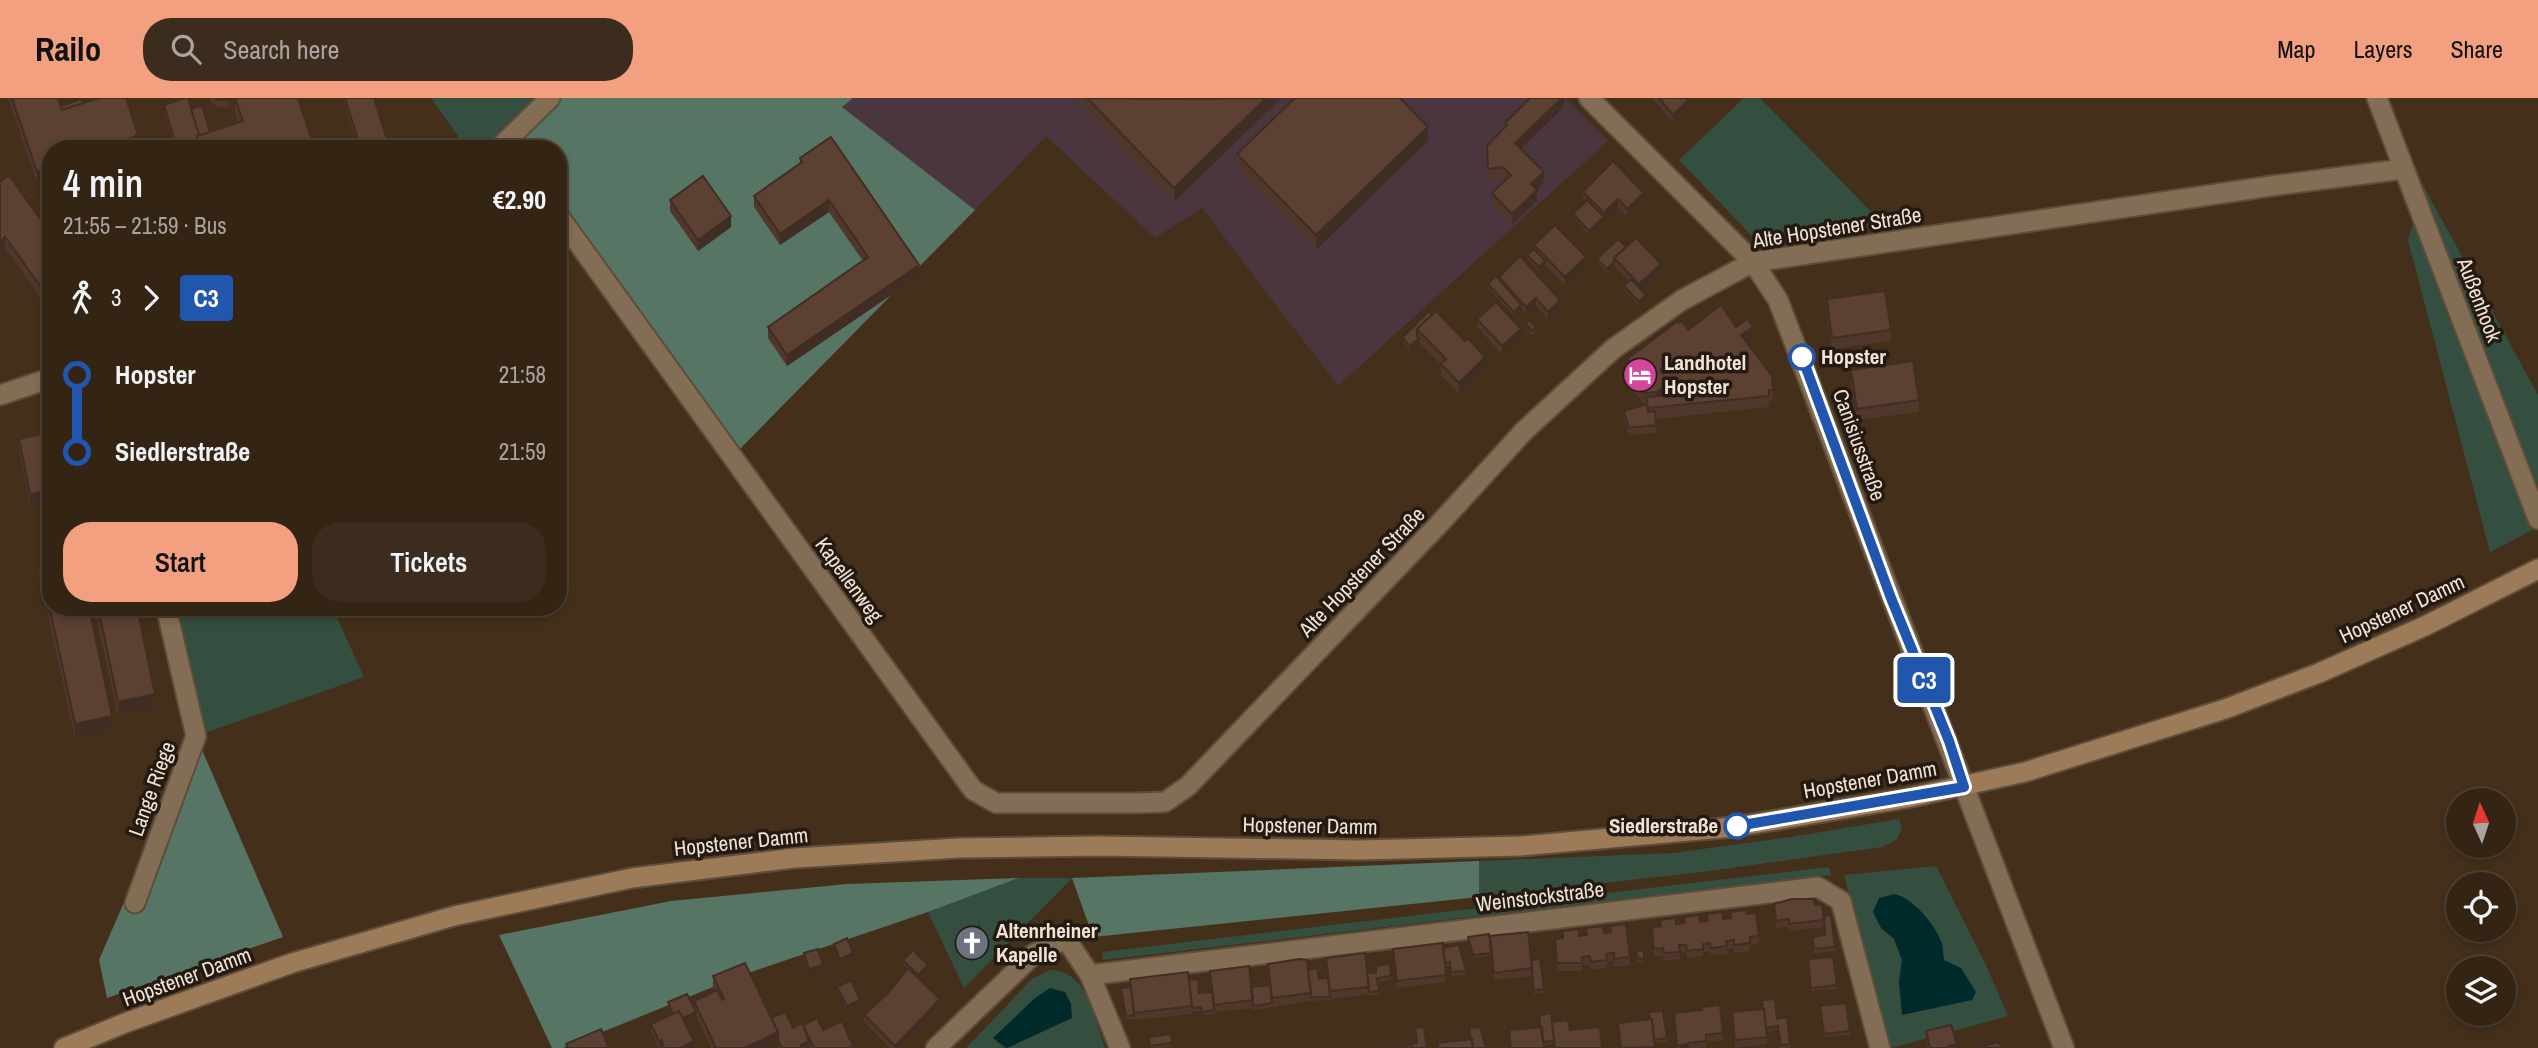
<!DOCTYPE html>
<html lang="en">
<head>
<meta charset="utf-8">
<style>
  :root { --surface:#332414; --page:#3b2c1d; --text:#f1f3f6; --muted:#a9a4a0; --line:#4e4134; --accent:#f2a07f }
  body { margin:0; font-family:"Archivo Narrow",sans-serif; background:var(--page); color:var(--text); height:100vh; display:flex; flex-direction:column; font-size:26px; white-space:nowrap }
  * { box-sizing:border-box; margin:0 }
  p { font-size:23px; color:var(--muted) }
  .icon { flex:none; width:38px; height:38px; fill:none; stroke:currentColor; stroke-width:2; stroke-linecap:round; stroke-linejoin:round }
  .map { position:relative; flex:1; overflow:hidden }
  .details { position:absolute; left:42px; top:42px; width:525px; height:476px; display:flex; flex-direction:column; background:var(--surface); border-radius:28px; box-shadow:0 4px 10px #0003,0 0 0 2px var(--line) }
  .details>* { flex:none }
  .badge { padding:0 14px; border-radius:5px; font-size:24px; line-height:46px }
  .needle { width:46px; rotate:357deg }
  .buttons { position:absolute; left:2446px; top:690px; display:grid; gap:14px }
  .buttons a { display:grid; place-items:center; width:70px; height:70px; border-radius:50%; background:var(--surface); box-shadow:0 4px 10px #0003,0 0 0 2px var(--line); font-size:35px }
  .map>.badge { position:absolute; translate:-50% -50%; box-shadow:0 0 0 4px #fff }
  .legs { display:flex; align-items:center; gap:10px; height:77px; padding:0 21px; font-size:23px }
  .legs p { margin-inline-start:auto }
  .summary { display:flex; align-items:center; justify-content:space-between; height:119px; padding:0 21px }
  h1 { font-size:38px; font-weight:600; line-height:52px }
  .action { display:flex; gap:14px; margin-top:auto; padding:14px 21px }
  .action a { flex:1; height:80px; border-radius:28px; background:var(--accent); color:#111; font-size:28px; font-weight:600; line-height:80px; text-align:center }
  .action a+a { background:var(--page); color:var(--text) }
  ul { padding:0 21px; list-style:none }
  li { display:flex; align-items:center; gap:24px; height:77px; font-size:26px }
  li i { display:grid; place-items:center; width:10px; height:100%; margin:0 9px; background:currentColor }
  li i::after { content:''; width:18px; height:18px; margin:-9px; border:5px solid; border-radius:50%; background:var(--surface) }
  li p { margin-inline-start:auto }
  li:first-child i { background:linear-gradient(#0000 50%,currentColor 0) }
  li:last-child i { background:linear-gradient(currentColor 50%,#0000 0) }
  header { display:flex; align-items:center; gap:42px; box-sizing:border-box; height:98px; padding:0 35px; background:var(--accent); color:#111 }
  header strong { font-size:33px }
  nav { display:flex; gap:38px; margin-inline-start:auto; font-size:24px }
  .search { width:490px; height:63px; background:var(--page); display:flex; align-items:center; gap:18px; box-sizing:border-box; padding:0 24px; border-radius:28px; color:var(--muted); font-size:26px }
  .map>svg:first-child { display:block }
  .industrial { fill:#49363e }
  .green { fill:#344f40; fill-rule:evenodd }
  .forest { fill:#577564 }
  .water { fill:#002b2d }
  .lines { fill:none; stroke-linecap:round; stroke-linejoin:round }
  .minor-casing { stroke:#5e4d3a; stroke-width:23 }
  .secondary-casing { stroke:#5e4d3a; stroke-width:23 }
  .minor { stroke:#846d55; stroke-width:19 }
  .secondary { stroke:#9d7b59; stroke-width:19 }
  .wall { fill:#4f372b }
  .shaded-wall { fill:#402d23 }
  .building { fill:#5c4032; stroke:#402d23; stroke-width:2; fill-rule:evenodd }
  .line-1-casing { stroke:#fff; stroke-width:16 }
  .line-1 { stroke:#2056ae; stroke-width:10 }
  .stop-1-dot { fill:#fff; stroke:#2056ae; stroke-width:3.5 }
  .labels { text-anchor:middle; stroke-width:7; stroke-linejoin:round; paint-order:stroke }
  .street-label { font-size:21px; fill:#f1e4d7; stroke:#241a11 }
  .stop-label { font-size:21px; font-weight:bold; fill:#f1e4d7; stroke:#241a11; text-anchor:start }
  .poi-label { font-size:21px; font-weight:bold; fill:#f1e4d7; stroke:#241a11; text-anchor:start }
</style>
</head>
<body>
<header>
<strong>Railo</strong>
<div class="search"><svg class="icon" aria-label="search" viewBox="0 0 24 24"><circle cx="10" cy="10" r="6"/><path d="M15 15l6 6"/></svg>Search here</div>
<nav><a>Map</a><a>Layers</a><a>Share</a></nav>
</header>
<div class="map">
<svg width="2538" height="950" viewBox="0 0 2538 950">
  <rect width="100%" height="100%" fill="#44301a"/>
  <!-- industrial -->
  <path class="industrial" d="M853,0h712l43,43 -270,245 -136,-178 -47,30 -109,-102 -71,74 -133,-103z"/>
  <!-- green -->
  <path class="green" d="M431,0h119l-52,51h-31z
    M1744,0h16l124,127 -111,17 -22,-7 -72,-75z
    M2424,89l114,208v132l-48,25 -82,-312z
    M166,509h166l32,70 -168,59z
    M1899,721l3,10 -6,11 -14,7 -180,25 -223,25v-36l194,-8 118,-16z
    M1936,768l50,99 22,51 -117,32 -47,-173zM1894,840l48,4 2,18 -45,22 3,-22z
    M1829,769l2,8 -728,85 -1,-8z
    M1019,780h53l-108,110 -36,-76z
    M1050,872c38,0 44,49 55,78h-98l65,-30 -79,20 11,10h-38l66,-69z"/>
  <!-- forest -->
  <path class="forest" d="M550,0h303l-11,9 133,103 -243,247 -174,-242v-66h-47z
    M196,638l87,201 -176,61 -8,-38z
    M1479,763v36l-386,40 -21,-59z
    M1019,780l-91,34 -183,62 -182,74h-11l-53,-113 172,-34 176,-17z"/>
  <!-- water -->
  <path class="water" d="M1894,796c17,2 43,32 48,50 1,5 1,11 2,16l17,8 15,24 -4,8 -70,15 -3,-33 3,-22 -8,-21 -13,-11 -8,-16 6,-14z
    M1050,890l15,4 6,12 1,14 -65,30 -14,-10 42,-40z"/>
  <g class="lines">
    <!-- minor casing -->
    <g class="minor-casing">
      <path id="minor" d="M1589,0l164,164 25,38 286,748
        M2377,0l161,421
        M498,51l52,-51
        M558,117l415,575 23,13h140l29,-1 23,-16 253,-264 83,-91 89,-82 69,-49 71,-38 525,-77 126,-16
        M0,297l51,-17
        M135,805l61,-167 -30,-129
        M1090,877l728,-88 23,14 39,147
        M936,950l98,-94 32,-15 24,36 30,73"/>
    </g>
    <!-- secondary casing -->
    <g class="secondary-casing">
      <path id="secondary" d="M64,950l61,-25 167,-60 162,-47 178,-38 163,-20 164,-10 140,-2 261,4 161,-4 213,-19 173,-29 118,-26 200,-63 94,-36 106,-47 113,-57"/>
    </g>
    <!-- minor -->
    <use href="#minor" class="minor"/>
    <!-- secondary -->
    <use href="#secondary" class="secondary"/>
  </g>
  <!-- wall -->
  <path class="wall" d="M8,0h50l3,8 22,-3 55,43 -87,3v29l-14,5z
    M211,0h87l15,51h-138l-11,-37v-7l27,4 19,23 28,-9 -3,-11v-13l-6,8h-12l-6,-5z
    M343,0h31l16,51h-31z
    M1073,0h208l-107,104z
    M1564,0v9l-43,42 23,34 -7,7v11l-25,24 -20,-20v-12l13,-13 -2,-1 -15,1 -1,-34 18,-19v-4z
    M1652,0h39l-2,1v7l-16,16z
    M1428,43l-112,109 -79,-82v-14z
    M800,60l119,118 -132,90 -19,-28v-11l95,-66 -34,-49 -49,33 -26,-38v-11l46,-32z
    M0,84l51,52v78l-46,-64 -5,4z
    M1583,94l61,8 -17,16 -9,-9 -29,28 -16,-18v-3l12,-13 -2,-2z
    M670,102l61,27 -33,24 -28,-40z
    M1534,147l52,20 -21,20 -20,-20 -6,6 -12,-12v-4l7,-6z
    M1626,149l35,25 -20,18 5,9 -7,6 -15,-16v-3l5,-5 -15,-15 -7,7 -10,-11v-3z
    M1499,179l61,30 -12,12 -12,-13 -10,8 -5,-6 -7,8 -26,-28v-4l11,-5z
    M1827,201l64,31v11l-59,8 -5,-39z
    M1429,213l56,57 -26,26 -18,-19v-11l-22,-22 -9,8 -8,-9v-3z
    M1477,221l44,18 -19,17 -25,-27z
    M1679,225l9,7 48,-3 17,11 -6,4 26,48v11h-4v6l-114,12 1,14 -27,2 -5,-16v-8l22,-7h-2l-13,-18v-10l-4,-6v-11z
    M1526,226l10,8 -4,3 -6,-7z
    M1851,272l68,30v12l-62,8 -6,-39z
    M51,334v69l-21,4 -11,-55v-11z
    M39,461l73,171 -37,8 -36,-164z
    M94,509h43l18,101 -37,8z
    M1774,806l41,1 9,11 11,31v4l-21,2 -1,-16 12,-1 -1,-9 -35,4v-4l-13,1z
    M1731,814l16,2 12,22v7l-9,2v6l-16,2v-5l-7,1v5l-16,1 -1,-4 -7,1v4l-16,2 -1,-6 -6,1v6l-16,2 -1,-6 -9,1 -2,-29 8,-1v-6l16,4 24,-2 31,-4z
    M1610,828l20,31v8l-16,2v-6l-7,1v6l-16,2 -1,-6 -8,1v6h-25l-2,-32 31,-4v-7l18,5 6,-1z
    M1468,839l22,4 41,19 13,29v4l-10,1 -2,-18 -38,4 -3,-25v1l-18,2z
    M957,845l31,2 -21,12 -5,-1 -5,-9z
    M1443,850l23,23v4l-15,1 -1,-10 -5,1 1,15 -49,6 -4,-39z
    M1644,852v13l-7,-1 -1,-11z
    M1326,860l41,15 24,3v4l-14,2 2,13 -10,1v-2l-39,5v1l-19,1 -58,9v-2l-39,4v2l-12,1 -1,-4 -9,1v2l-58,6v-4v3h-8l-5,-31 9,-1v-8l59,1 10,13 13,-1 -2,-21 41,16 19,-2 -2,-21 40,6 11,9 9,-1z
    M903,862l25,9 -9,10 21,27 -40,42h-10l-26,-26v-7l24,-22 20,-24 -5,-5z
    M1808,865l29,22v4l-26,2z
    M713,878l58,42 22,10 10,-2 20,4 30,18h-42l-2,-3 -7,3h-22l-2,-5 -10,5h-57l-15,-32 -12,5 10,27h-35l-8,-17v-7l20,-10 -3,-8v-4l26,7v-8l21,-10 -2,-3z
    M837,889l23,17 -13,6 -10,-20z
    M1820,911l30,22v4l-26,2z
    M1649,914l18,26v4l-13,1 1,5h-35l-2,-25 32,-3z
    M1732,914l45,7 13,25v4h-10l-2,-18 -11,2v12l-32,4z
    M1674,915l49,20v7l-17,2v6h-29z
    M1539,917l13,12 18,3 32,18h-48v-4l-10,2v2h-34l-1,-18 31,-3z
    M1926,933l31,17h-29l-2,-9z
    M1171,936l1,13 -22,1 -1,-11z"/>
  <!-- shaded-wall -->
  <path class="shaded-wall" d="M230,0h5l-6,9v-7z
    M1266,0h15l-107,104v-14z
    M1561,0h3v9l-49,47v-11z
    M1686,0h5l-2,1v7l-16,16v-7z
    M1428,29v14l-112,109v-15z
    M138,37v11l-7,3h-30z
    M197,45v6h-17z
    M313,45v6h-17z
    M51,69v11l-14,5v-11z
    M1544,74v11l-13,12v-11z
    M1537,92v11l-25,24v-11z
    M1644,95v7l-17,16v-7z
    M1618,101v8l-14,14v-8z
    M829,102v12l-49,33v-11z
    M731,118v11l-33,24v-11z
    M1604,119v4l-15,14v-4z
    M5,139v11l-5,4v-11z
    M1586,159v8l-21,20v-8z
    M1545,163v4l-6,6v-4z
    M1614,164v4l-7,7v-4z
    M1661,166v8l-22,20v-8z
    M919,167v11l-132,90v-11z
    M1646,197v4l-7,6v-3z
    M1536,200v8l-10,8v-7z
    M1560,202v7l-12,12v-7z
    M1521,207v4l-7,7v-4z
    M1753,229v11l-12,8v-11z
    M1521,231v8l-19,17v-8z
    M1419,240v4l-9,8v-4z
    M1485,259v11l-26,26v-11z
    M1664,288v12l-7,5v-11z
    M51,392v11l-21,4v-11z
    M155,596v14l-37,8v-14z
    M112,618v14l-37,8v-14z
    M988,844v3l-21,12v-4z
    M853,855v4l-13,6v-4z
    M823,867v4l-14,4v-4z
    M928,867v4l-10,10v-4z
    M940,901v7l-40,42h-5v-2z
    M860,902v4l-13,6v-4z
    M696,914v4l-15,7v-4z
    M778,934v11l-10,5h-23z
    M662,942v7l-3,1v-7z
    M694,943v7h-14z
    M809,943v4l-7,3 -1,-3z
    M1689,945v5h-9v-2z
    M1957,946v4h-9v-2z"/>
  <!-- building -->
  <path class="building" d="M12,0h46l4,12 37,-12h27l12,37 -37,14h-50v18l-14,5z
    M185,0h3l11,37 -2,1v7l-20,6 -13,-44z
    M215,0h15l-1,2h-12z
    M235,0h63l15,45 -17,6h-96l-3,-13 46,-15z
    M345,0h29l16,51h-20l-1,-3 -8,3z
    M1087,0l88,1 91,-1 -92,90z
    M1295,0h105l28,29 -112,108 -79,-81z
    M1530,0h32l-47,45 29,29 -13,12 6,6 -25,24 -20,-21 19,-18 -8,-8 -15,2 -1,-23 20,-21 -2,-2z
    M1659,0h30v1l-16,16z
    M81,1l2,4 -21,7 -1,-4z
    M202,8l8,26 -11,3 -8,-26z
    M831,39l88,128 -132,90 -19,-28 100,-70 -39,-57 -49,34 -26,-38 48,-34 -2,-4z
    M1613,63l31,32 -17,16 -9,-10 -14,14 -21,-21z
    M9,77l42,59v67l-46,-64 -5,4v-59z
    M703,78l28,40 -33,24 -28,-40z
    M1587,102l17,17 -15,14 -16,-17z
    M1555,127l31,32 -21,20 -31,-32z
    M1636,140l25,26 -22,20 -25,-26z
    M1618,141l8,8 -12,11v4l-7,7 -10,-10z
    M1534,151l11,12 -6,6 -12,-12z
    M1520,158l40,44 -12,12 -12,-14 -10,9 -27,-30z
    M1496,178l25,29 -7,7 -26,-28z
    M1631,181l15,16 -7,7 -15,-16z
    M1885,193l6,39 -59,8 -5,-39z
    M1496,204l25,27 -19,17 -25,-27z
    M1721,207l15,22 11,-8 6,8 -12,8 31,41 1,14h-4v6l-121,12 -2,-11 24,-2 -6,-9 -7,6 -13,1 -13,-18 4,-3 -8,-13 51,-38 1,2 3,-2 6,9zM1666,268l3,3 -6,5 -3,-4z
    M1429,213l3,4 -15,14v7l2,2 -9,8 -8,-8z
    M1436,213l29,30 3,-3 17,19 -26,26 -18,-19 5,-5 -29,-30z
    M1529,222l7,8 -4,3 -6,-7z
    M1913,263l6,39 -62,9 -6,-39z
    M1647,306l1,8 7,-1 1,14 -27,3 -5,-17z
    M51,334v58l-21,4 -11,-55z
    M51,459v50h38l23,109 -37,8 -36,-165z
    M98,509h39l18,87 -37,8z
    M1792,801h22l1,6 7,-1 2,16 -35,4v-5l-13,2 -2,-17z
    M1746,812l1,4 9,-1 3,23 -9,1v6l-16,2v-5l-8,1 1,5 -16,2 -1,-5 -7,1v5l-16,2 -1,-6h-7l1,7 -16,1 -1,-5 -9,1 -2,-22 9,-1 -1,-6 16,-2v6l8,-1v-6l15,-2 1,7 8,-1 -1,-7 16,-2v7l8,-1v-6z
    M1831,817l4,32 -21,2 -1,-12 12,-2 -1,-19z
    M1626,826l4,33 -16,2v-6l-8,1 1,6 -16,2 -1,-6 -8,1v6h-25l-2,-24 8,-1v-7l16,-2v7l8,-1 -1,-7 17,-2 1,7 7,-1 -1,-6z
    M979,828l9,16 -21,11 -5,-1 -5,-9 1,-5z
    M1528,834l4,36 -38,5 -4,-37z
    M1489,836l2,19 -18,2 -5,-18z
    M847,840l6,15 -13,6 -6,-15z
    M1443,845l3,32 -49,6 -4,-32z
    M1459,847l7,26 -15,1 -1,-10 -5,1 -2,-15z
    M818,851l5,16 -14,4 -5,-16z
    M913,852l15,15 -10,10 -15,-15z
    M1644,852v9l-7,-1 -1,-7z
    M1365,855l4,34 -39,4 -4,-33z
    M1833,859l4,28 -26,3 -3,-29z
    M1299,861l8,1 4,33 -39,5 -4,-34z
    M1540,861l4,30 -10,1 -3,-30z
    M745,865l33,69 -33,16h-29l-22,-47 23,-11 5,10 2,-1 -11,-23z
    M1390,866l1,12 -14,2 2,13 -10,1 -2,-19h9v-7z
    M1249,868l4,34 -39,5 -4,-34z
    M908,870l32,31 -45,47 -31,-31 24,-22z
    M1317,870l2,11 9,-1 2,19h-19l-3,-27z
    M1188,874l4,34 -58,7 -4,-34z
    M1198,881l1,14 13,-1 2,18 -12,2 -1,-5 -9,1 -3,-28z
    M851,882l9,20 -13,6 -10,-19z
    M1270,887l2,18 -19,3 -2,-19z
    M1131,889l3,28 -8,1 -5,-28z
    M687,896l9,18 -13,6 -4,-7 -6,3 -5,-12z
    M1775,901l2,20 10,-2 3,27 -9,1 -3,-19 -12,2 -2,-19h-1l-1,-9z
    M1846,905l4,28 -26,3 -4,-28z
    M1720,907l3,28 -17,2v6l-17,2 -9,3 -3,-2 -3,-31 28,-3 -1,-3z
    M1764,911l3,28 -32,3 -3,-28z
    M679,913l15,30 -14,7h-16l-2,-8 -3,1 -8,-17z
    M1663,913l4,27 -13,2 -2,-21h-2l-1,-7z
    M785,914l8,16 9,-5 7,18 -8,4 1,3h-20l-4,-8v-8l-7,-14z
    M1551,915l3,28 -11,1 -4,-27z
    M817,920l6,12 19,-9 11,25 -5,2h-34l-11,-23z
    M1652,921l3,28 -34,1 -3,-25z
    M1568,922l2,10 30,-3 2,21h-47l-3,-26z
    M1951,927l6,19 -9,2v2h-18l-4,-17z
    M1424,929l3,21h-14l-1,-3h-3v-1l8,-1 -2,-15z
    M1480,929l6,21h-13l-4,-20z
    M1542,929l2,21h-33l-2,-18z
    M601,931l8,19h-41l-2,-4z
    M1171,936l1,9 -22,3 -1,-9z
    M1472,941l1,9h-35v-5z
    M1999,944l1,3 2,-1 1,4h-26z
    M1412,947l1,3h-28z"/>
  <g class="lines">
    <!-- line-1 casing -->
    <g class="line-1-casing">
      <path id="line-1" d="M1737,728l227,-39 -15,-46 -58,-143 -89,-241"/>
    </g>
    <!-- line-1 -->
    <use href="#line-1" class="line-1"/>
  </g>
  <!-- icons -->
  <defs>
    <g id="hotel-disc" transform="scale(1.75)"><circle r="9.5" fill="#d1479c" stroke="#241a11"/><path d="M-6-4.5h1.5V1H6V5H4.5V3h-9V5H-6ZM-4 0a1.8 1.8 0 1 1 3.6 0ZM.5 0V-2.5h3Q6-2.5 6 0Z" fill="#fff"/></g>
    <g id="church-disc" transform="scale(1.75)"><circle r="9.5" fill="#6b7280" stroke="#241a11"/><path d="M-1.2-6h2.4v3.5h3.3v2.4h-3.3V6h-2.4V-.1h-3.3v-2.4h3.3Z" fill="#fff"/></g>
  </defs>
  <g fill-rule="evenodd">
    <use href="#hotel-disc" x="1640" y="277"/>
    <use href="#church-disc" x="972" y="845"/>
  </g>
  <!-- markers -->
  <g class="stop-1-dot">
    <circle cx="1802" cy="259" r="12"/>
    <circle cx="1737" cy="728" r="12"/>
  </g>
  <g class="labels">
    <!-- street labels -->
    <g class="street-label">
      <text transform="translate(1837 130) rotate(-9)" y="7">Alte Hopstener Straße</text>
      <text transform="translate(2479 202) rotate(69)" y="7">Außenhook</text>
      <text transform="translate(1859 347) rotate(70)" y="7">Canisiusstraße</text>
      <text transform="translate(1362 474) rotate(-46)" y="7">Alte Hopstener Straße</text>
      <text transform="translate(849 482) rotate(54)" y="7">Kapellenweg</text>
      <text transform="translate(2402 511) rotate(-25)" y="7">Hopstener Damm</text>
      <text transform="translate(1870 682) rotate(-10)" y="7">Hopstener Damm</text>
      <text transform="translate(152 691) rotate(-70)" y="7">Lange Riege</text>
      <text transform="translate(1310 728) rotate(1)" y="7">Hopstener Damm</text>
      <text transform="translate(741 744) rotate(-6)" y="7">Hopstener Damm</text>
      <text transform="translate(1540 799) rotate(-7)" y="7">Weinstockstraße</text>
      <text transform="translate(187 879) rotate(-20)" y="7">Hopstener Damm</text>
    </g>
    <!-- stop labels -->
    <g class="stop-label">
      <text x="1821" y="266">Hopster</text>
      <text x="1718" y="735" text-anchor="end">Siedlerstraße</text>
    </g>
    <!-- poi labels -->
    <g class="poi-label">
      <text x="1664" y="272">Landhotel<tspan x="1664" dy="24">Hopster</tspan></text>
      <text x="996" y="840">Altenrheiner<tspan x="996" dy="24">Kapelle</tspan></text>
    </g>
  </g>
</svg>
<div class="buttons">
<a><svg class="needle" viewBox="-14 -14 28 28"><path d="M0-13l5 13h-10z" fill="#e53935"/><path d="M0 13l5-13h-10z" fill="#a9a4a0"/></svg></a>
<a><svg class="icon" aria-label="locate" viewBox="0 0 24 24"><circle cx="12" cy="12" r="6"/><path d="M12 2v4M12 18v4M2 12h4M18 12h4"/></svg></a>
<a><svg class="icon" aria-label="layers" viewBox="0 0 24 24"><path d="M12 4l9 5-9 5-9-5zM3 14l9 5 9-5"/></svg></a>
</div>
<b class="badge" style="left:1924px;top:582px;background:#2056ae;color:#fff">C3</b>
<section class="details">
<div class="summary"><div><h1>4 min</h1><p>21:55 – 21:59 · Bus</p></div><b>€2.90</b></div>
<div class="legs"><svg class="icon" aria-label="walk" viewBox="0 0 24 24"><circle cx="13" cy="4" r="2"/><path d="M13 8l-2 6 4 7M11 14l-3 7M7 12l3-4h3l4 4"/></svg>3<svg class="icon" aria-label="forward" viewBox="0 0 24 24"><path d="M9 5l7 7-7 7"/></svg><b class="badge" style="background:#2056ae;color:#fff">C3</b></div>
<ul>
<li><i style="color:#2056ae"></i><b>Hopster</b><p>21:58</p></li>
<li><i style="color:#2056ae"></i><b>Siedlerstraße</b><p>21:59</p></li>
</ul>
<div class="action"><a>Start</a><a>Tickets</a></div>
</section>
</div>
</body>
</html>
